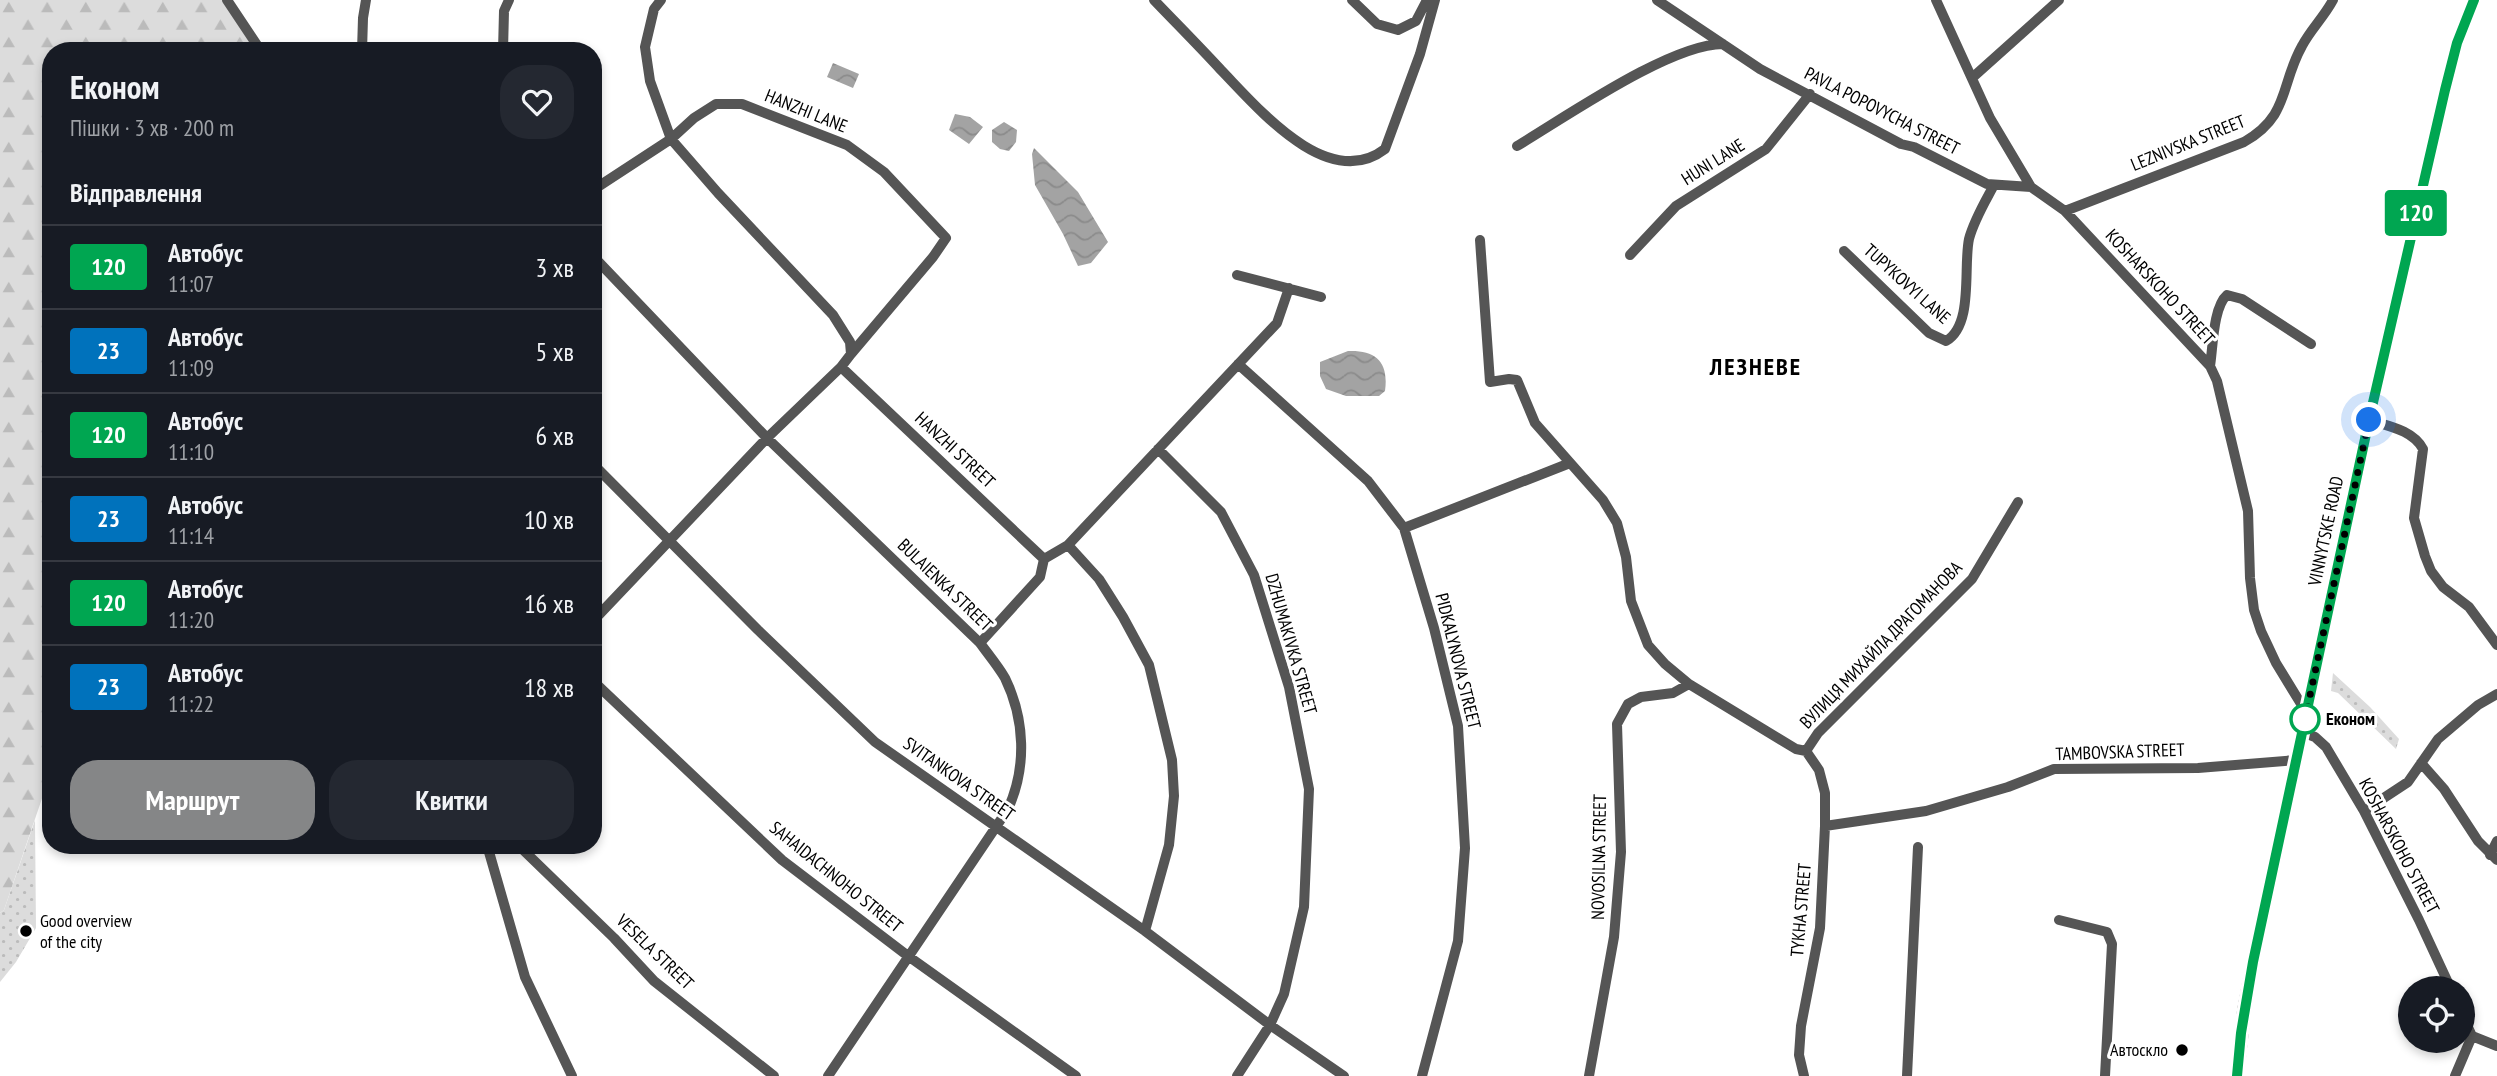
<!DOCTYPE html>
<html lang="uk">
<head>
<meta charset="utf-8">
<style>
  :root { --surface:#171b24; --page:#242831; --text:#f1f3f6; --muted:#9ea1a6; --line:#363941; --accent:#858687 }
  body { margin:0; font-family:"PT Sans Narrow",sans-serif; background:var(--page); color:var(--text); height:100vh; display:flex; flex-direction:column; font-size:26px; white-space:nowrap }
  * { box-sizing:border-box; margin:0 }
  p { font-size:23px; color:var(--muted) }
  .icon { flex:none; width:38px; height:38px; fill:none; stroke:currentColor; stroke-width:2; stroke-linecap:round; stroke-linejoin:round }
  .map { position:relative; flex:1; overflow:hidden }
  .side { position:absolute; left:42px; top:42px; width:560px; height:812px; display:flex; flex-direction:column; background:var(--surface); border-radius:28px; box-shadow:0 4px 10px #0003 }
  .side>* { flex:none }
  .badge { padding:0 14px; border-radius:5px; font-size:24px; line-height:46px }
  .controls { position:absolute; left:2398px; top:976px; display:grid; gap:14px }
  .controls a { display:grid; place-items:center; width:77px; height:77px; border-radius:50%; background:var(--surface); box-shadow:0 4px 10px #0003; font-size:35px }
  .you { position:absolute; width:35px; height:35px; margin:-18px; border:5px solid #fff; border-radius:50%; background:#1a73e8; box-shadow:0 0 0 10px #1a73e833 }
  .map>.badge { position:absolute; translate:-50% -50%; box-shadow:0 0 0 4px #fff }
  h2 { padding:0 28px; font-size:26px; line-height:63px }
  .round { display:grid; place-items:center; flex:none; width:74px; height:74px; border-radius:28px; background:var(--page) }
  .summary { display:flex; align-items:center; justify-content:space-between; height:119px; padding:0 28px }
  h1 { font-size:33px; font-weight:600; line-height:52px }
  .cta { display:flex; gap:14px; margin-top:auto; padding:14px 28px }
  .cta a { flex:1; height:80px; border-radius:28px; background:var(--accent); color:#fff; font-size:28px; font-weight:600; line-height:80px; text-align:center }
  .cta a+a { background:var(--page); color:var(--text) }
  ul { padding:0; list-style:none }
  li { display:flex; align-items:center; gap:21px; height:84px; padding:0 28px; border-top:2px solid var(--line) }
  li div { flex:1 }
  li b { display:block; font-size:26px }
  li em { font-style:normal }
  li .badge { min-width:77px; font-weight:700; text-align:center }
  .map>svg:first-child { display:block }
  .grass { fill:url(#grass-dots) }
  .forest { fill:url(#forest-firs) }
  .water { fill:url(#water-waves) }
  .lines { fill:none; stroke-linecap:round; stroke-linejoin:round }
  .minor { stroke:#555; stroke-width:10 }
  .major { stroke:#000; stroke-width:14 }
  .line-casing { stroke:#fff; stroke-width:16 }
  .line { stroke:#00a651; stroke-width:10 }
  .walk { stroke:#000; stroke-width:7; stroke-dasharray:0 12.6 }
  .stop-dot { fill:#fff; stroke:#00a651; stroke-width:3.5 }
  .poi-dot { fill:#000; stroke:#fff; stroke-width:2.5 }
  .labels { text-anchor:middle; stroke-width:6; stroke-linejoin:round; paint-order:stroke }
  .street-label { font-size:18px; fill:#000; stroke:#fff }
  .stop-label { font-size:18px; font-weight:bold; fill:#000; stroke:#fff; text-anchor:start }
  .poi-label { font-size:18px; fill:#000; stroke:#fff; text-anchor:start }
  .district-label { font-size:24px; font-weight:bold; letter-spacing:2px; fill:#000; stroke:#fff }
</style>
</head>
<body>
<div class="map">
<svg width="2497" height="1076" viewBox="0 0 2497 1076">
  <defs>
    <pattern id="grass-dots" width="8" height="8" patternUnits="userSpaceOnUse" patternTransform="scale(1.75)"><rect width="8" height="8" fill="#dcdcdc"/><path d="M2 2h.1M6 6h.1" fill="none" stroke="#bbb" stroke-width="1.8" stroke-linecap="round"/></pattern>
    <pattern id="forest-firs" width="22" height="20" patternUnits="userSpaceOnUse" patternTransform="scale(1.75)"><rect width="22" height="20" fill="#dcdcdc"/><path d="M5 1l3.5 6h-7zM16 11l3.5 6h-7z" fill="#bbb"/></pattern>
    <pattern id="water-waves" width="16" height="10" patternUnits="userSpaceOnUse" patternTransform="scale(1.75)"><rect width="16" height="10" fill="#a3a3a3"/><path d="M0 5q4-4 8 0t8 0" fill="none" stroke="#8b8b8b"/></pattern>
  </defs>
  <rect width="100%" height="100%" fill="#fff"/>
  <!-- grass -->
  <path class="grass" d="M2333,673l37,34 29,32 -3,10 -58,-56 -7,-2z
    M35,820l1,108 -20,34 -16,20v-69l4,-3z"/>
  <!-- forest -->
  <path class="forest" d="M0,0h227l34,51h-210v721l-47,138 -4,3z"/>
  <!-- water -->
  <path class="water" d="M833,63l26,11 -6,14 -26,-11z
    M955,114l15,3 13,10 -14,17 -20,-14z
    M1004,122l13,8 -1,12 -7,9 -9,-2 -8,-7v-12z
    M1034,148l44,44 30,50 -17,21 -13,3 -15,-32 -28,-49 -3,-31z
    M1348,351c28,-1 41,11 37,40l-6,5h-33l-20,-7 -6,-13v-14z"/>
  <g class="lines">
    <!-- minor -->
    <path class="minor" d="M227,0l34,51
      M661,0l-7,9 -9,38 5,34 21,58 47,54 115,122 17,27 1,12 -10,13 203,192 24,-14 31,34 24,38 26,48 23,95 2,36 -5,49 -24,86
      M1154,0c22,23 45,46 67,70 36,37 107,123 164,79l35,-95 15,-54
      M1352,0l25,24 21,6 18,-9 11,-21
      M1657,0l103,69 141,75 13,3 73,37 44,3
      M1936,0l54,118 41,69 34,24 145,155 7,15 31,130 2,67 4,32 7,21 15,32 30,49
      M362,51l1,-33 3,-18
      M503,51l1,-40 5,-11
      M1972,78l87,-78
      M1517,146c49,-29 153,-102 206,-102
      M593,190l78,-51 23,-21 22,-14h26l105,41 37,27 62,66 -13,19 -82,97
      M2065,211l179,-69c46,-26 36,-57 58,-96 9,-17 22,-29 31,-46
      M1480,240l10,142 19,-3 8,1 18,43 68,77 14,23 9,34 5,44 17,44 17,19 24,20 107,65 10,2
      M1844,251l85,82 17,8c28,-16 17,-74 23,-102 5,-19 16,-37 25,-54
      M1630,255l46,-49 90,-57 44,-55
      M593,256l174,182 213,205c8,11 18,23 25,35 20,41 22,89 3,131l-180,267
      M1237,275l84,22
      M1238,364l130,117 36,47 30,100 24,98 7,122 -7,93 -36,135
      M2210,366c3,-18 3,-59 17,-71l15,4 69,45
      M2369,420c19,6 44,10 54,29l-9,69 11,38 6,15 12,16 26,20 28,38
      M1158,449l63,63 33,63 35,112 20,102 -5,118 -20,87 -14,31 -33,51
      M593,464l165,166 117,112 270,189 125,94 74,51
      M1404,528l166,-65
      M1068,545l209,-222 12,-35
      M593,621l174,-183 74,-71
      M980,643l60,-66 4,-18
      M593,681l189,179 126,96 168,120
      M2302,732l13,5 11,10 38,64 55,109 32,69
      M1806,751l12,-18 154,-154 46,-77
      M2421,763l23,26 34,52 19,19
      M2364,811l44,-29 30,-43 40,-34 19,-11
      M1825,826l101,-15 82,-24 46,-18 144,-1 98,-8
      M487,845l38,132 47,99
      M518,845l96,93 40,43 120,95
      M2490,855l7,-14
      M2059,920l48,12 5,12 -7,132
      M2462,1014l10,22 25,10
      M1589,1076l25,-139 7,-85 -4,-128 11,-20 13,-7 32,-4 16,-9
      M1804,1076l-5,-21 2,-29 19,-98 5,-102v-33l-6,-23 -13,-19
      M1907,1076l11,-229
      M2455,1076l17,-40"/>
    <!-- major -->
    <path class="major" d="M2237,1076l7,-65 9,-49 116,-542 76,-330 12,-47 17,-43"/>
  </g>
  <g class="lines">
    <!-- line casing -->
    <g class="line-casing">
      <path id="line" d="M2237,1076l4,-43 12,-71 116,-542 76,-330 12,-47 17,-43"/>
    </g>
    <!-- line -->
    <use href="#line" class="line"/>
    <!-- walk -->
    <path class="walk" d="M2305,719l64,-299"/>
  </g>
  <!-- markers -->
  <circle class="stop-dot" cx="2305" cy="719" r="14"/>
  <g class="poi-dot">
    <circle cx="26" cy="931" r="7"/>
    <circle cx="2182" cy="1050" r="7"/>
  </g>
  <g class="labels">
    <!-- street labels -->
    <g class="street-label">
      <text transform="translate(806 111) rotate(22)" y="6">HANZHI LANE</text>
      <text transform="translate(1882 111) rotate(27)" y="6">PAVLA POPOVYCHA STREET</text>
      <text transform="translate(2188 143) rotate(-22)" y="6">LEZNIVSKA STREET</text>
      <text transform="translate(1713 162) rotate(-32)" y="6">HUNI LANE</text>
      <text transform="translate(1907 284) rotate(42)" y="6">TUPYKOVYI LANE</text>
      <text transform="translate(2160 287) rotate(47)" y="6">KOSHARSKOHO STREET</text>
      <text transform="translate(955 450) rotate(43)" y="6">HANZHI STREET</text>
      <text transform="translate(2326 531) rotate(-78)" y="6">VINNYTSKE ROAD</text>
      <text transform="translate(945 585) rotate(44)" y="6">BULAIENKA STREET</text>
      <text transform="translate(1291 644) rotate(74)" y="6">DZHUMAKIVKA STREET</text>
      <text transform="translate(1881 645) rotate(-46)" y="6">ВУЛИЦЯ МИХАЙЛА ДРАГОМАНОВА</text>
      <text transform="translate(1458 661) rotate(76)" y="6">PIDKALYNOVA STREET</text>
      <text transform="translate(2120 752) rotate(-2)" y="6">TAMBOVSKA STREET</text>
      <text transform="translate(959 779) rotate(35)" y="6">SVITANKOVA STREET</text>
      <text transform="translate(2399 846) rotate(62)" y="6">KOSHARSKOHO STREET</text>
      <text transform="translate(1599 857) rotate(-89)" y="6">NOVOSILNA STREET</text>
      <text transform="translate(836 877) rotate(39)" y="6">SAHAIDACHNOHO STREET</text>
      <text transform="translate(1801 910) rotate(-85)" y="6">TYKHA STREET</text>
      <text transform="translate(655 952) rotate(44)" y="6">VESELA STREET</text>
    </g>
    <!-- stop labels -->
    <g class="stop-label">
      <text x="2326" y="725">Економ</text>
    </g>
    <!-- poi labels -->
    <g class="poi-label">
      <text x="40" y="927">Good overview<tspan x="40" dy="21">of the city</tspan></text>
      <text x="2168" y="1056" text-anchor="end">Автоскло</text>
    </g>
    <!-- district labels -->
    <g class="district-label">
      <text x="1756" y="375">ЛЕЗНЕВЕ</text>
    </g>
  </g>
</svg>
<div class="controls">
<a><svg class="icon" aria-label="locate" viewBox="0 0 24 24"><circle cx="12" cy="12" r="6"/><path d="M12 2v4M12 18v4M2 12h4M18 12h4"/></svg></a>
</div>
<div class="you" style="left:2369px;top:420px"></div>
<b class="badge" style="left:2416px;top:213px;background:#00a651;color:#fff">120</b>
<section class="side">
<div class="summary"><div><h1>Економ</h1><p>Пішки · 3 хв · 200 m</p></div><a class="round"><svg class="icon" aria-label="heart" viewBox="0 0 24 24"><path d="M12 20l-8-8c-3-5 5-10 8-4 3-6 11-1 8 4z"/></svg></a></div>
<h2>Відправлення</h2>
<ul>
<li><span class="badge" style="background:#00a651;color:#fff">120</span><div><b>Автобус</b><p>11:07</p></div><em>3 хв</em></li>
<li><span class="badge" style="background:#0072bc;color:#fff">23</span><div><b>Автобус</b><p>11:09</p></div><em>5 хв</em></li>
<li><span class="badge" style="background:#00a651;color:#fff">120</span><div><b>Автобус</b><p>11:10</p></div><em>6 хв</em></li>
<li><span class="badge" style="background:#0072bc;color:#fff">23</span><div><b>Автобус</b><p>11:14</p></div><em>10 хв</em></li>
<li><span class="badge" style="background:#00a651;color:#fff">120</span><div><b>Автобус</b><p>11:20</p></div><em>16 хв</em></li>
<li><span class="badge" style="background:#0072bc;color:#fff">23</span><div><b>Автобус</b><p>11:22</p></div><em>18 хв</em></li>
</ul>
<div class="cta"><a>Маршрут</a><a>Квитки</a></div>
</section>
</div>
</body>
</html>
